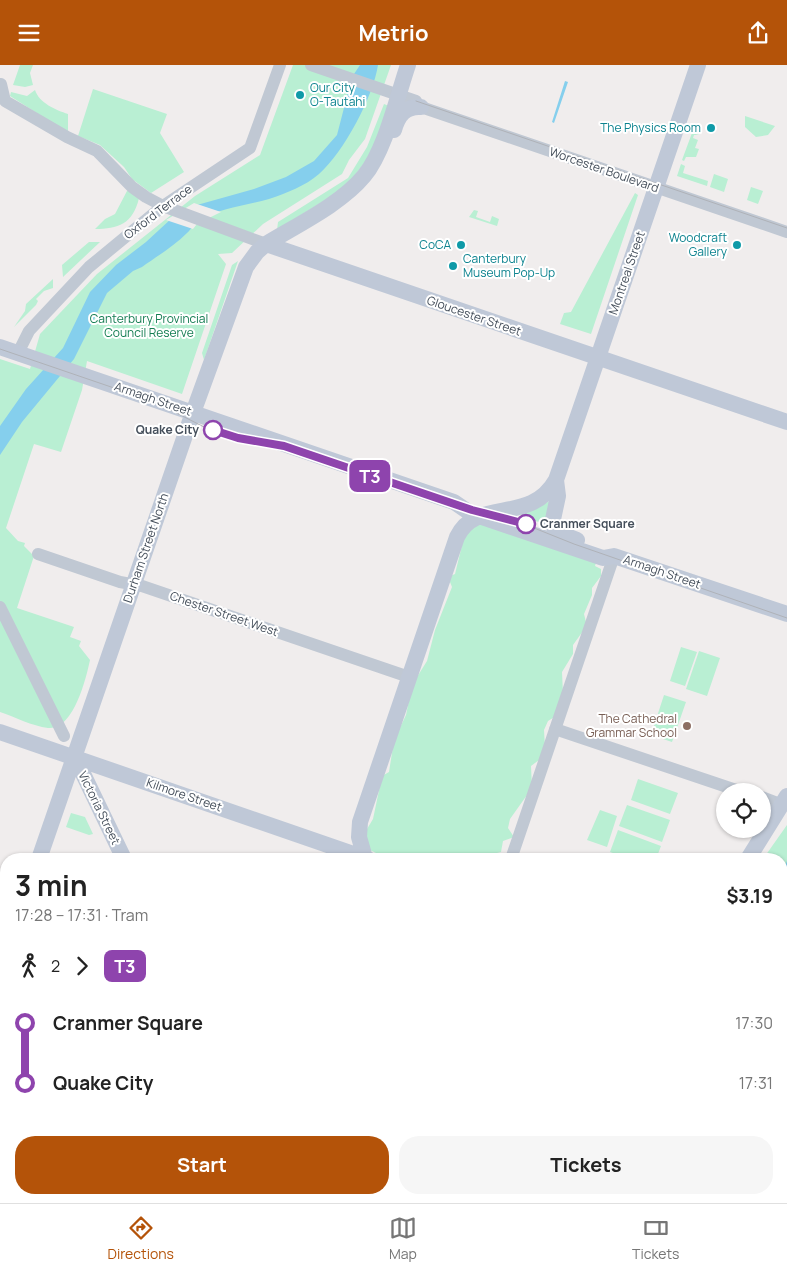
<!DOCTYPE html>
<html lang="en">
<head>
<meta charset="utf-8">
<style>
  :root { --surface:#fff; --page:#f6f6f6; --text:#222; --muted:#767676; --line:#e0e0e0; --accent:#b45309 }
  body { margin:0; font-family:Manrope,sans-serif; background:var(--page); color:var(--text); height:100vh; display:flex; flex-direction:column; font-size:19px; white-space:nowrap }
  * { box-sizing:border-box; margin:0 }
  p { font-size:16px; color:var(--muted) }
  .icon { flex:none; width:28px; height:28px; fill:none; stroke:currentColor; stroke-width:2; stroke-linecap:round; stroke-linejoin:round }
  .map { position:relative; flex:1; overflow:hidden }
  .side { position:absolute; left:0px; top:788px; width:788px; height:351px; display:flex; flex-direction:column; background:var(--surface); border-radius:20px 20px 0 0; box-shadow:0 1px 4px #0004 }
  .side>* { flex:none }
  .badge { padding:0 10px; border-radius:8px; font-size:18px; line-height:32px }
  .fabs { position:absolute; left:716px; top:718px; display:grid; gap:10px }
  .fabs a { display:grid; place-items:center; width:55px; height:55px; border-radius:50%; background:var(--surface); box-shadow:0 1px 4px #0004; font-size:25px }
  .map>.badge { position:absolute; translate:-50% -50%; box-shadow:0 0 0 2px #fff }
  .legs { display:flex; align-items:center; gap:8px; height:55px; padding:0 15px; font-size:16px }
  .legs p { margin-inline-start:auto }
  .overview { display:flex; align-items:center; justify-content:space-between; height:85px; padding:0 15px }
  h1 { font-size:28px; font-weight:700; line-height:38px }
  .primary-button { display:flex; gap:10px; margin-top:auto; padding:10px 15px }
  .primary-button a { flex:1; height:58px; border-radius:20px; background:var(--accent); color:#fff; font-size:20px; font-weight:700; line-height:58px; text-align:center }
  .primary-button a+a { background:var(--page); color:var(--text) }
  ul { padding:0 15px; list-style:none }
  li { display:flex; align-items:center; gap:18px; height:60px; font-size:19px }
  li i { display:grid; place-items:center; width:8px; height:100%; margin:0 6px; background:currentColor }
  li i::after { content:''; width:12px; height:12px; margin:-6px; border:4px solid; border-radius:50%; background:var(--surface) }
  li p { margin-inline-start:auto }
  li:first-child i { background:linear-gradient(#0000 50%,currentColor 0) }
  li:last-child i { background:linear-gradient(currentColor 50%,#0000 0) }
  header { display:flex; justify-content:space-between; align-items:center; height:65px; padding:0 15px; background:var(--accent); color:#fff; font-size:22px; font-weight:700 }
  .tabs { display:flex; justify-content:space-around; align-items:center; height:70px; border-top:1px solid var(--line); background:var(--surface); font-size:14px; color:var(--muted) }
  .tabs a { display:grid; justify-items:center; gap:2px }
  .tabs .selected { color:var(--accent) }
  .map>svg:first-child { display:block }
  .green { fill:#b9efd3 }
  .water { fill:#85cfed }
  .pier { fill:#f0eded }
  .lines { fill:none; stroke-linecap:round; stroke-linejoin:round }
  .street { stroke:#c0c8d3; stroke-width:12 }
  .secondary { stroke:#bfc8d7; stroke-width:16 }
  .tram { stroke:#afb2b8; stroke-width:1 }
  .line-1-casing { stroke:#fff; stroke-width:11 }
  .line-1 { stroke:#8e44ad; stroke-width:8 }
  .culture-dot { fill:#0f9aa8; stroke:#fff; stroke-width:2 }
  .stop-1-dot { fill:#fff; stroke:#8e44ad; stroke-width:2.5 }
  .education-dot { fill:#8d6e63; stroke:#fff; stroke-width:2 }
  .labels { text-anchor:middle; stroke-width:4; stroke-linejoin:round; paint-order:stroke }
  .culture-label { font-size:12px; fill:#0d838f; stroke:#fff; text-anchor:end }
  .street-label { font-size:12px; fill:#454f5b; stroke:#fff }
  .park-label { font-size:12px; fill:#147d52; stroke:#fff }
  .stop-label { font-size:12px; font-weight:bold; fill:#454f5b; stroke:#fff; text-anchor:end }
  .education-label { font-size:12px; fill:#785e54; stroke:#fff; text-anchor:end }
</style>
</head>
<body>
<header><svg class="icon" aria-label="menu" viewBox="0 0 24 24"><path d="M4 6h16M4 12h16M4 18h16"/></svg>Metrio<svg class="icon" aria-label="share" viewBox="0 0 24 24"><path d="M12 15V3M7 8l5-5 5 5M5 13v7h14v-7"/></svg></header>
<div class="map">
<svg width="787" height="1138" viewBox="0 0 787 1138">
  <rect width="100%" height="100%" fill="#f0eded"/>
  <!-- green -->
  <path class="green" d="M20,0h13l-3,8 3,12 -8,2 -12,-2z
    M293,0h98l-26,74 -16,21 -7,14 -79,50 -31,29 -14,1 8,10 -44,130 -95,-33 -5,29 -21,62 -27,-8 -28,84 12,13 7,2 -1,3 10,10 -17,52 57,19 -4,10 11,4 -2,5 11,14c-4,19 -17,71 -42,68 -16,-2 -33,-11 -48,-16v-353l30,10 10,-35 57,-60 98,-78 65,-41z
    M93,24l74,25 -7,19 24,39 -33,21 -19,-14 -8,-12 -24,-22 -22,-9z
    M35,25c4,13 21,20 33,24v19l-58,-37 1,-4 16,4z
    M384,39l5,2 -17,47 -26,34 -69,43 1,-8 70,-44 19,-31z
    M745,51l30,10 -7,9 -12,2 -11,-10z
    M692,68l7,2h-5l-1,3 5,2 -3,8 4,1 -3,8h-10l-2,4 -2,-1z
    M681,99l4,2 -2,7 25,8 -1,5 -30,-10z
    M714,109l14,5 -4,13 -14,-5z
    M751,122l12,4 -5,13 -11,-4z
    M127,126h7l5,7c-6,26 -21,31 -44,31l10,-10 10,-5z
    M635,128l3,2 -47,139 -31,-10 4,-11 7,-1z
    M474,145l4,1 -2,6 14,5 2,-6 7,3 -2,7 -28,-9z
    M89,177h11l-37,35 -1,-12z
    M238,196l-34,99 -2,-7 30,-88z
    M53,214v9l-9,3 -8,8 2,2 -2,4 -22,22 11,-16 1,-7z
    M550,436l-4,23 -22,-6 -3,-4z
    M472,458h12l112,40 -1,3 6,3v7l-9,12v7l-8,19 2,8 -3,9 -10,14v9l-11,18 1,22 -7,22 -8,5 -4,9 1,17 -6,13 -8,6 1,22 -22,31 -2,9 6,9 -11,4 -2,11 -4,1 -2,6h-107l-22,-11 1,-19 6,-10 9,-43 7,-4 5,-32 12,-25 6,-30 15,-24 8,-31 17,-43 -4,-10 7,-3 10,-41z
    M681,582l16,5 -12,34 -15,-5z
    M699,586l21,7 -13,38 -21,-7z
    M664,630l22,7 -14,40 -21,-7z
    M638,714l40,14 -8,21 -39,-14z
    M627,740l43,15 -8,22 -43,-16z
    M600,745l17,6 -10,31 -20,-7z
    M71,748l14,4 8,17 -4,1 -23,-8z
    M787,760v378h-154l2,-6h146v-338h-18z
    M618,765l43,16 -5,13h-26l-20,-7z"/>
  <!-- water -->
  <path class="water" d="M360,0h18c-5,32 -34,87 -59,109 -14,12 -32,19 -50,25 -24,7 -51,9 -72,23 -4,2 -6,8 -10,11 -13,13 -31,24 -45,34l-9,4 -26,22 -33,66 -52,63 -22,33v-29l26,-37 37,-41 27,-56 26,-27 30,-23 26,-24 25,-13 57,-16 32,-12 28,-16 23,-26 15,-58z
    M565,16l3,1 -14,41 -2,-1z
    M787,796v44l-6,16v-46z
    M655,1133h19l-1,5h-19z"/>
  <!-- pier -->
  <path class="pier" d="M194,138l27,9 -24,12 -4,5 -27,-9z"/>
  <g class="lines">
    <!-- street -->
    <path class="street" d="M311,0l105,36
      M1,19l4,17 62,36 30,14 35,36 14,10 17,9 103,38
      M421,42l366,125
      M18,288l11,-22 60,-64 74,-61 87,-58 30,-83
      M38,489l82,28 22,4 267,91
      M0,542l64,129
      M555,664l184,62
      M762,732l21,8
      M511,794l103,-303
      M0,860l6,2
      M10,1132l4,6"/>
    <!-- secondary -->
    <path class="secondary" d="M394,65c4,-14 11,-24 27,-23
      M266,179l521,178
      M0,282l454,155 16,11 133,45 11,-2 173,58
      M556,415l2,16 -6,28 7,9 18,7
      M0,667l368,127
      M75,692l49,102
      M365,793l-6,-21 1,-15 97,-285c20,-41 73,-11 99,-57l142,-415
      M39,794l151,-438 56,-154 11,-15 9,-8c31,-19 75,-40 98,-68 21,-25 33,-79 44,-111
      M748,794l39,-63
      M0,908l6,-18
      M0,1053l6,3
      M231,1132l16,6
      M290,1132l3,6
      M308,1138l2,-6
      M623,1138l1,-6"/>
    <!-- tram -->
    <path class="tram" d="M416,36l371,127
      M0,284l155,53 51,26 31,10 47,8 188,64 47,12 55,22 213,74"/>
  </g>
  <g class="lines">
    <!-- line-1 casing -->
    <g class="line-1-casing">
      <path id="line-1" d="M213,365l25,8 46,8 188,64 54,14"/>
    </g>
    <!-- line-1 -->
    <use href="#line-1" class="line-1"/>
  </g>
  <!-- markers -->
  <g class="culture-dot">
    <circle cx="300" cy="30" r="5"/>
    <circle cx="711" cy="63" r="5"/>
    <circle cx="461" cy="180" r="5"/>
    <circle cx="737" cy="180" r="5"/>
    <circle cx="453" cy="201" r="5"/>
  </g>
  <g class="stop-1-dot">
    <circle cx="213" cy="365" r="9"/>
    <circle cx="526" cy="459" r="9"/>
  </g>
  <circle class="education-dot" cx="687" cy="661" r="5"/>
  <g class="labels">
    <!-- culture labels -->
    <g class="culture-label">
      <text x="310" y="27" text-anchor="start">Our City<tspan x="310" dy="14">O-Tautahi</tspan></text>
      <text x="701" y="67">The Physics Room</text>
      <text x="727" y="177">Woodcraft<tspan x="727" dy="14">Gallery</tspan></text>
      <text x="451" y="184">CoCA</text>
      <text x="463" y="198" text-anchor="start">Canterbury<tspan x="463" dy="14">Museum Pop-Up</tspan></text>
    </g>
    <!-- street labels -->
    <g class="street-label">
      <text transform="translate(604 105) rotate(19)" y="4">Worcester Boulevard</text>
      <text transform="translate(158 147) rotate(-37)" y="4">Oxford Terrace</text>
      <text transform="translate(627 208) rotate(-71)" y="4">Montreal Street</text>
      <text transform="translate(474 251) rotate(19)" y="4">Gloucester Street</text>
      <text transform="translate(153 334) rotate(19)" y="4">Armagh Street</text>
      <text transform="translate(146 483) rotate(-71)" y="4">Durham Street North</text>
      <text transform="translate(662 507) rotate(19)" y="4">Armagh Street</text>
      <text transform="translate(224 549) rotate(19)" y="4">Chester Street West</text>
      <text transform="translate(184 730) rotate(19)" y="4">Kilmore Street</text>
      <text transform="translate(99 743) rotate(64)" y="4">Victoria Street</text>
    </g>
    <!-- park labels -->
    <g class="park-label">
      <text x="149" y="258">Canterbury Provincial<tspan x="149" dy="14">Council Reserve</tspan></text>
    </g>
    <!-- stop labels -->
    <g class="stop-label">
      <text x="199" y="369">Quake City</text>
      <text x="540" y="463" text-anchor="start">Cranmer Square</text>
    </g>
    <!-- education labels -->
    <g class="education-label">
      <text x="677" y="658">The Cathedral<tspan x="677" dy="14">Grammar School</tspan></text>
    </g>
  </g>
</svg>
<div class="fabs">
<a><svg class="icon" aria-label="locate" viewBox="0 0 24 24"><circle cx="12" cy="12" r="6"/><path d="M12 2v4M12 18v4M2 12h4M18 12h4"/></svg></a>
</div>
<b class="badge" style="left:370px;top:411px;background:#8e44ad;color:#fff">T3</b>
<section class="side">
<div class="overview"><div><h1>3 min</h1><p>17:28 – 17:31 · Tram</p></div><b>$3.19</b></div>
<div class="legs"><svg class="icon" aria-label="walk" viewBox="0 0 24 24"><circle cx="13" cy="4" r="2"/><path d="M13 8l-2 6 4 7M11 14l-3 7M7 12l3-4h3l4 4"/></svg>2<svg class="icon" aria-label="forward" viewBox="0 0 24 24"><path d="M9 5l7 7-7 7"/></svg><b class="badge" style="background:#8e44ad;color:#fff">T3</b></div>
<ul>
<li><i style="color:#8e44ad"></i><b>Cranmer Square</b><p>17:30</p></li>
<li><i style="color:#8e44ad"></i><b>Quake City</b><p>17:31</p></li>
</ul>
<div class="primary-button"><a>Start</a><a>Tickets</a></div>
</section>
</div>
<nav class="tabs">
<a class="selected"><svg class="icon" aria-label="directions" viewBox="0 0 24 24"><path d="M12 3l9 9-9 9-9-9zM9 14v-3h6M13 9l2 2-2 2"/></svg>Directions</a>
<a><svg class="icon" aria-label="map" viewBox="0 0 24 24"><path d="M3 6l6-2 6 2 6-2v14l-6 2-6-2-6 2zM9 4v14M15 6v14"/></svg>Map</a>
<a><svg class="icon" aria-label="tickets" viewBox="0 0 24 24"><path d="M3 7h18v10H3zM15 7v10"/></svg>Tickets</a>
</nav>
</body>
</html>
